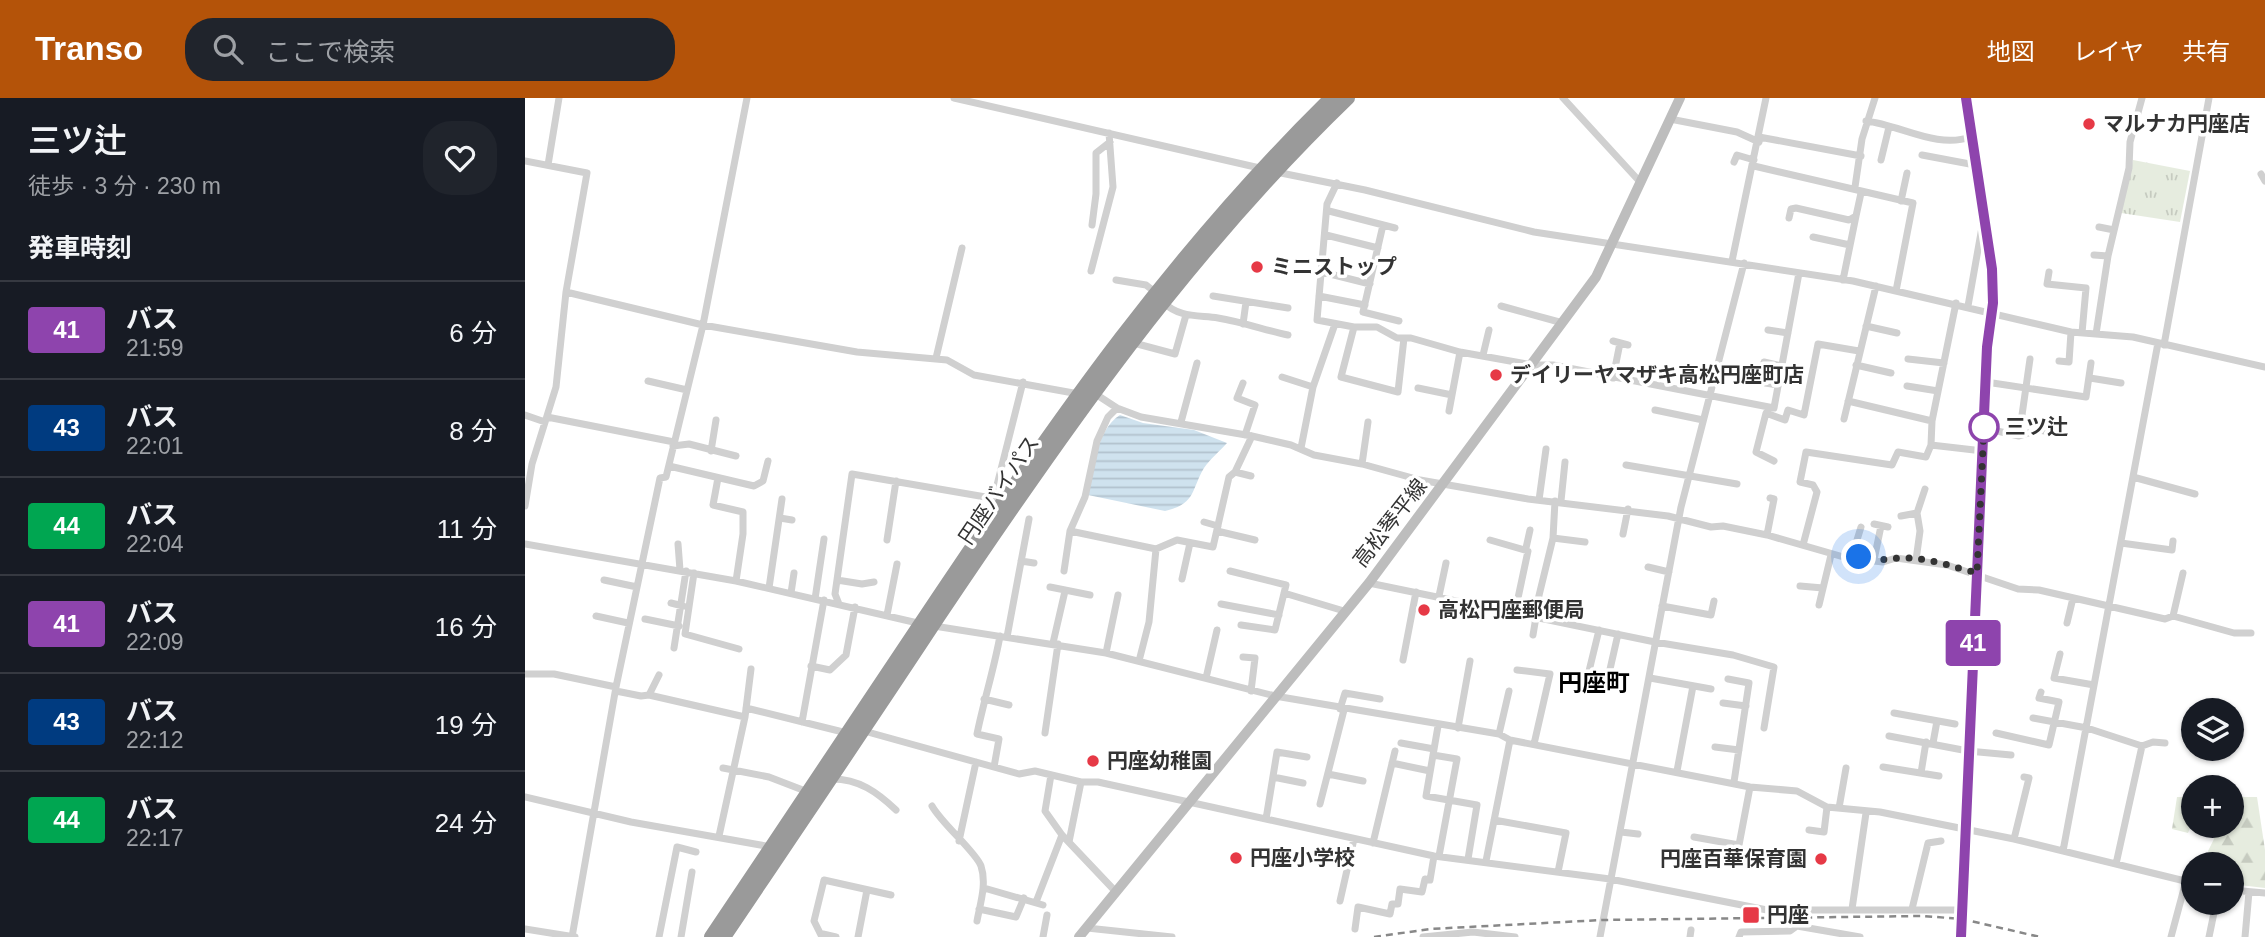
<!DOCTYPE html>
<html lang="ja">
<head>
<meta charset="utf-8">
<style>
  :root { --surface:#171b24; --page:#20242c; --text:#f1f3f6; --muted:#9ea1a6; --line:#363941; --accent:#b45309 }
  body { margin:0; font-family:Helvetica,"Noto Sans JP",sans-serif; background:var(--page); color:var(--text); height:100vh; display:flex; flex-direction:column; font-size:26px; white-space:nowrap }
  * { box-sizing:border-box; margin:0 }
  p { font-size:23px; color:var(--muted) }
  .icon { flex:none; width:38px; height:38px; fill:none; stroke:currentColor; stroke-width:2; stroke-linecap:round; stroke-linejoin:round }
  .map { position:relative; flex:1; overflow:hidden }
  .side { display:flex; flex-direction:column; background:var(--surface); width:525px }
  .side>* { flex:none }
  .badge { padding:0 14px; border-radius:5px; font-size:24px; line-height:46px }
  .fabs { position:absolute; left:1656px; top:600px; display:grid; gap:14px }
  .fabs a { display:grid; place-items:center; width:63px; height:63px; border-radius:50%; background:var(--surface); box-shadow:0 2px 5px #0004; font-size:35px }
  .you { position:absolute; width:35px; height:35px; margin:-18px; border:5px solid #fff; border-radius:50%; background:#1a73e8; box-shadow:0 0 0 10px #1a73e833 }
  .map>.badge { position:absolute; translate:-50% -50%; box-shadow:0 0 0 4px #fff }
  h2 { padding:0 28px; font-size:26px; line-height:63px }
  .round { display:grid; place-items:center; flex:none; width:74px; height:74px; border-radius:28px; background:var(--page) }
  .headline { display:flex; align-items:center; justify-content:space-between; height:119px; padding:0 28px }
  h1 { font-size:33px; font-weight:600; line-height:52px }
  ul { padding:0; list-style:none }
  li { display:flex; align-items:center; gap:21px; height:98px; padding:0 28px; border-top:2px solid var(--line) }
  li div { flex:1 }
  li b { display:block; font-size:26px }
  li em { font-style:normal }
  li .badge { min-width:77px; font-weight:700; text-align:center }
  header { display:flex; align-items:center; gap:42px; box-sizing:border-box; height:98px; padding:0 35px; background:var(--accent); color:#fff }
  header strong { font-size:33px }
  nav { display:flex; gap:38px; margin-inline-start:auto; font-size:24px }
  .search { width:490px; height:63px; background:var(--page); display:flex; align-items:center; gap:18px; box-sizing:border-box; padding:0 24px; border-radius:28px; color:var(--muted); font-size:26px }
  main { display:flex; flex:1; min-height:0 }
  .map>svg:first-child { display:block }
  .grass { fill:url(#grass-tufts) }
  .forest { fill:url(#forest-firs) }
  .water { fill:url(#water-rules) }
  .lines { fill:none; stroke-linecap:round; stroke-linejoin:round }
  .street { stroke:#d0d0d0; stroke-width:7 }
  .secondary { stroke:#bdbdbd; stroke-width:10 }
  .primary { stroke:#ababab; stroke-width:12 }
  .highway { stroke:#9a9a9a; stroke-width:14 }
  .rail { stroke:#888; stroke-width:2.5; stroke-dasharray:7 5; stroke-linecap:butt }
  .line-casing { stroke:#fff; stroke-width:16 }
  .line { stroke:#8e44ad; stroke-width:10 }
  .walk { stroke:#333; stroke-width:7; stroke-dasharray:0 12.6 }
  .poi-dot { fill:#e63946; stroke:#fff; stroke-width:2.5 }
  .stop-dot { fill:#fff; stroke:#8e44ad; stroke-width:3.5 }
  .labels { text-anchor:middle; stroke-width:7; stroke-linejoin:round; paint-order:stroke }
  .poi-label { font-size:21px; font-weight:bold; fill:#333; stroke:#fff; text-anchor:start }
  .stop-label { font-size:21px; font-weight:bold; fill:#333; stroke:#fff; text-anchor:start }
  .street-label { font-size:21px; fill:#333; stroke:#fff }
  .quarter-label { font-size:24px; font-weight:bold; fill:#000; stroke:#fff }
</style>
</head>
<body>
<header>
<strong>Transo</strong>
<div class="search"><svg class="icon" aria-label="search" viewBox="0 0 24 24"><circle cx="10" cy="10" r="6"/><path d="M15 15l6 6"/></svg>ここで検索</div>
<nav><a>地図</a><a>レイヤ</a><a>共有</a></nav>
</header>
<main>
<section class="side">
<div class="headline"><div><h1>三ツ辻</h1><p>徒歩 · 3 分 · 230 m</p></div><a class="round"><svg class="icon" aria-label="heart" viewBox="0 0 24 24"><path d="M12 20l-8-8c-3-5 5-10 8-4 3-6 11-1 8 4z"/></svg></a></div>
<h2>発車時刻</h2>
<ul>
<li><span class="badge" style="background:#8e44ad;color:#fff">41</span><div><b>バス</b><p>21:59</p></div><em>6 分</em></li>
<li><span class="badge" style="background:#003b80;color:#fff">43</span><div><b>バス</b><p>22:01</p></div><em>8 分</em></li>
<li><span class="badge" style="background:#00a651;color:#fff">44</span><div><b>バス</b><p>22:04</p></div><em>11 分</em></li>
<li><span class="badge" style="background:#8e44ad;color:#fff">41</span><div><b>バス</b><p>22:09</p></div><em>16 分</em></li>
<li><span class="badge" style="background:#003b80;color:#fff">43</span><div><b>バス</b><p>22:12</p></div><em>19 分</em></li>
<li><span class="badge" style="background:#00a651;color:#fff">44</span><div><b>バス</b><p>22:17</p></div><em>24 分</em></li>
</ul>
</section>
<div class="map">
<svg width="1740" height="839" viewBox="0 0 1740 839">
  <defs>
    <pattern id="grass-tufts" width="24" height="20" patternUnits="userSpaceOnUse" patternTransform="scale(1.75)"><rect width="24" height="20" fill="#e6ecdf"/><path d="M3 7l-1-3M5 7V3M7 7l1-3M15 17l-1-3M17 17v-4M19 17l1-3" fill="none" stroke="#c6cbc0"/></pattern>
    <pattern id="forest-firs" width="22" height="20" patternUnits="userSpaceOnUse" patternTransform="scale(1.75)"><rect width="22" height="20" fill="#e6ecdf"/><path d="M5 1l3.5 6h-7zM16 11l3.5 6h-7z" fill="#c6cbc0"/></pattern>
    <pattern id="water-rules" width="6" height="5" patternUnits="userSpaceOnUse" patternTransform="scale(1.75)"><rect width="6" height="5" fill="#cfe2ee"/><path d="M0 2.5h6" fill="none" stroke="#b2c2cd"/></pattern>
  </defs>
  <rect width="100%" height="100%" fill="#fff"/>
  <!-- grass -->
  <path class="grass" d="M1608,62l57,11 -10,51 -59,-9z"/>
  <!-- forest -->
  <path class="forest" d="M1652,699h16v24l-5,12 -16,-4z
    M1706,699h26l8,53v38l-34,-4v-20h-17l-6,-13 6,-12 -7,-13h24z"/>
  <!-- water -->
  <path class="water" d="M595,317l23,8 51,7 33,13c-7,8 -17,16 -23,25 -13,22 -8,36 -39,43l-77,-16c6,-26 8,-65 32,-80z"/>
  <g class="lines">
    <!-- street -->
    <path class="street" d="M429,0l310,71
      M1038,0l78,85
      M1145,21l67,13 22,10
      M1341,23c35,4 70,28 105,16
      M1234,39l102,19
      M1397,57l53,10
      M1356,62l8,-33
      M0,63l62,12 -21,119 137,33 154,27 90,8 27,15 105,19
      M1209,64l3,-7 17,5
      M23,67l11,-67
      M1229,68l159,37 -17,88
      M751,74l89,18 169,42 319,49 218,51 62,5 132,30
      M1736,76l4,7
      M812,85l-10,21 -10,116 37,7h23l20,11h14l49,14 72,13h21l221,43 25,-135
      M1330,89l7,-48 13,-41
      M1376,103l6,-28
      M804,113l66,17
      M1264,120l2,-9 5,-1 53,12 7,-4 5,-23
      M567,127l4,-31v-41l14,-11
      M858,127l-20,87 36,9
      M1574,129l15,3
      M801,137l52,13
      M1288,139l37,8
      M1569,157l14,1
      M1207,163l34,-163
      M566,173l22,-84 -4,-54
      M797,174l48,12
      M1524,174l-2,12 39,4 -4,45
      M591,182l30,5 9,7
      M1318,182l13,-64
      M688,198l75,12
      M794,198l46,9
      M638,204c16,16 35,13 55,16 24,4 47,12 70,17
      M976,208l62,17
      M1443,208l14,-79
      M718,226l3,-22
      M1341,228l31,7
      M829,229l-13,50 57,15 6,-54
      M1243,232l20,3
      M1571,236l12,-78 21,-88 1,-26 12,-44
      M1088,243l15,4
      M605,244l45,12 11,-39
      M1639,247l45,-247
      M958,257l6,-25
      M411,260l26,-110
      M1383,261l36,4
      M1534,263l10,1 2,-30
      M1239,264l18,4
      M1331,267l35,8
      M757,279l31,10
      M1088,280l7,-35
      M1565,280l31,5
      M123,283l39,9
      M1234,284l19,3
      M1461,284l100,15 5,-34
      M718,285l-6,15 18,7 -10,30
      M1382,288l31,5
      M893,290l34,7
      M569,295l23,15 24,9 111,19 39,9 23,10 48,9 58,16 108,19 140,17 43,11 12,-1 44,9 80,23 36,4 13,-4 51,7 71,24 21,1 126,29 8,-3 61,17h17
      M1323,303l84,20
      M1130,312l48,10
      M924,313l11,-59
      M0,317l20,7
      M22,319l127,25
      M1319,321l32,-133
      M656,324l16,-59
      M1496,324l9,-63
      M1459,330l35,8 19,-6 14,2
      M1406,347l52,6
      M148,348l16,-2 47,12
      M776,350l12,-61 22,-63
      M186,353l5,-31
      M1249,363l-18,-9 10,-39 19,7 3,-10 16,5 14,-71 41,7
      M837,366l6,-42
      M1101,367l111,19
      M144,368l85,20 9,-5 5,-20
      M710,374l16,4
      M1608,379l62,17
      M193,380l-5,27 30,7v22l-7,47
      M478,402l-7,-11 27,-107
      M1014,402l7,-51
      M1036,403l4,-39
      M0,408l7,-42 24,-77 10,-95
      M1376,418l16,-3 8,-24
      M255,420l12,2
      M679,424l14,4
      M1349,426l14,3
      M545,433l86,18 21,-9 36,7 16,-70 6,-5 17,-36
      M692,433l38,9
      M1098,436l5,-25
      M1242,437l7,-36 -4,-1
      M1028,440l32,4
      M362,442l9,-59
      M965,442l38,11 -13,61
      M1596,445l51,7 1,-9
      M0,446l211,37 186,43
      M153,446l2,26
      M1278,447l14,-53 -4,-7 -13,-3 6,-30 86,13 6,-13 28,5 5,-12 1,-24 24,-118
      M1001,450l4,-18
      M1334,459l-2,-17 4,-13
      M1349,462l7,-34
      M1391,462l4,-29 -3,-18
      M496,463l13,2
      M1123,469l21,5
      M539,473l6,-40 15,-34 12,-56 11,-24 9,-9
      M705,473l56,14 -11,45 -34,-5
      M169,475l-9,61 54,15
      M657,481l8,-36
      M79,482l33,7
      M312,482l25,4 12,-2
      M844,485l286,59 78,13 41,12 -10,61
      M1275,488l23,2
      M525,489l40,8
      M244,490l13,-89
      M266,495l3,-20
      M759,495l60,18
      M914,498l7,-33
      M290,501l9,-60
      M146,505l12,3
      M314,506l-4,-10 17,-120 151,26
      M696,506l58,11
      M1294,507l12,-50
      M1137,508l49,9 3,-14
      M362,517l10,-51
      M71,518l32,7
      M1009,518l19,-78 2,-37
      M1648,518l10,-43
      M120,521l34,7
      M1542,525l6,-25
      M409,528l172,27 169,43 224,38 11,6 240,47 47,4 30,16 53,5 134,27 179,44
      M1008,537l3,-18
      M482,539l22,-118
      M528,545l12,-52
      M149,550l12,-77
      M581,555l12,-58
      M1535,556l-6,24 40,7
      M718,559l12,1 -4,33
      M878,562l13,-68
      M614,563l10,-39 7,-73
      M286,568l19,4 16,-15 9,-48
      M992,572l33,4 -16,70
      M1064,573l10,-41
      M0,576h29l62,13
      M681,580l11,-48
      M1083,580l10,-44
      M1125,580l61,11
      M1203,581l21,4 -15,99
      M91,593l25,5 8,-1 96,22
      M124,597l10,-20
      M459,601l25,6
      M1198,605l23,3
      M221,610l101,25
      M815,611l5,-16 35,6
      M1369,615l61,11
      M1508,620l54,10 55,18 -26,118
      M277,624l22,-122
      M913,628l-12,70 51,9 -9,54
      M933,630l12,-67
      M339,633l155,43 16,-3 46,11h17l336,74 176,23 157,31h195
      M520,635l13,-89
      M1471,635l53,12 10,-43 -20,-4 2,-6
      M974,636l10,-43
      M1364,638l79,15 43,4
      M876,645l33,6
      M1408,645l4,-22
      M1617,648l11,-4 12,1
      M1190,649l24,3
      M908,657l24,4 -18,97
      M867,665l38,8
      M469,669l5,-28 -22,-5c7,-34 17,-65 23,-98
      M1358,669l56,9
      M198,670l46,9 39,15
      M1152,673l16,-85
      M1396,675l5,-31
      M803,676l35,7
      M526,677l-6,36 17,24 54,57
      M748,679l30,6
      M307,681c27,0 45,13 64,31
      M0,699l106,25 141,25
      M795,706l24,-94
      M407,708c10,18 44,46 49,60 6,18 -1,38 -4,55
      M1314,710l7,-40
      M741,721l11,-67 30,5
      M969,722l72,13 -8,39
      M1284,732l15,2 3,-25
      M1096,734l17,2
      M194,738l26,-119 6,-48
      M1169,739l45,8 11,-58
      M1489,741l15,-61 -5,-1
      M434,743l17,-79
      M544,744l12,-60
      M848,745l22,-92
      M1538,753l95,-508
      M961,763l24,-121
      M459,790l59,17
      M1706,792l34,3
      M815,803l14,-62
      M511,804l26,-67
      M454,811l37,8 8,-19
      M1327,811l14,-96
      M1387,811l16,-66 13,-2
      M562,830l85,9
      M0,831l50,8
      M830,831l3,-22 32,7 2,-10h6l2,-15 22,3 3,-13 5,1 4,-24
      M298,836l13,3
      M47,839l44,-250 44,-209 6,-1 37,-152 44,-227
      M134,839l18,-90 19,5
      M156,839l11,-65
      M297,839l-8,-16 10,-41 67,15
      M333,839l9,-47
      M518,839l4,-22
      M898,839l50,-5 42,5
      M1075,839l81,-430 63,-244
      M1165,839l1,-7
      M1214,839l2,-5 49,-1 7,-5 63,11
      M1646,839l15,-56
      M1684,839l7,-34
      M1720,839l4,-45"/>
    <!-- secondary -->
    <path class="secondary" d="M554,839l290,-354 227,-306 84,-179"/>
    <!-- primary -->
    <path class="primary" d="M1437,839l26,-590 5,-44 -1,-34 -26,-171"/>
    <!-- highway -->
    <path class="highway" d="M186,839c76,-112 151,-225 226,-338 121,-181 237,-347 394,-501
      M199,839c72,-107 144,-213 215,-321 124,-185 247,-362 409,-518"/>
    <!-- rail -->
    <path class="rail" d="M849,839l56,-8 173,-9 320,-4 39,3 78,18"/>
  </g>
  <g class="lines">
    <!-- line casing -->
    <g class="line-casing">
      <path id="line" d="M1436,839l26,-590 6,-44 -1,-34 -26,-171"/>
    </g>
    <!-- line -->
    <use href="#line" class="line"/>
    <!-- walk -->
    <path class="walk" d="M1334,459c19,4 22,3 39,1 25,-2 55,9 79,15l7,-146"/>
  </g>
  <!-- markers -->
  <g class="poi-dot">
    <circle cx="1564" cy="26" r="7"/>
    <circle cx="732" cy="169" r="7"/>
    <circle cx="971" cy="277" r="7"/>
    <circle cx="899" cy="512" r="7"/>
    <circle cx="568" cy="663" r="7"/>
    <circle cx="711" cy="760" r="7"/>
    <circle cx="1296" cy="761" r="7"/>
    <rect x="1217" y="808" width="18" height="18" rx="3.5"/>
  </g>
  <circle class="stop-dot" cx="1459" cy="329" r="14"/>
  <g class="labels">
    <!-- poi labels -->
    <g class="poi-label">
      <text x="1578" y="33">マルナカ円座店</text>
      <text x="746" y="176">ミニストップ</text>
      <text x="985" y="284">デイリーヤマザキ高松円座町店</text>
      <text x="913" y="519">高松円座郵便局</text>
      <text x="582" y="670">円座幼稚園</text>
      <text x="725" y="767">円座小学校</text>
      <text x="1282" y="768" text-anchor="end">円座百華保育園</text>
      <text x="1242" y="824">円座</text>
    </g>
    <!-- stop labels -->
    <g class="stop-label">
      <text x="1480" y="336">三ツ辻</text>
    </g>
    <!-- street labels -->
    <g class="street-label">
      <text transform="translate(474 392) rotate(-56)" y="7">円座バイパス</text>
      <text transform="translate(865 425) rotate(-52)" y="7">高松琴平線</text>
    </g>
    <!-- quarter labels -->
    <g class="quarter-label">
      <text x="1069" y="593">円座町</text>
    </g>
  </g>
</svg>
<div class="fabs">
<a><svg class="icon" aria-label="layers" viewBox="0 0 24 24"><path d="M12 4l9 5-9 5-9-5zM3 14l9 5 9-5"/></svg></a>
<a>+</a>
<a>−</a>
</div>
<div class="you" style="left:1334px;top:459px"></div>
<b class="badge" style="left:1448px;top:545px;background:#8e44ad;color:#fff">41</b>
</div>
</main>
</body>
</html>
